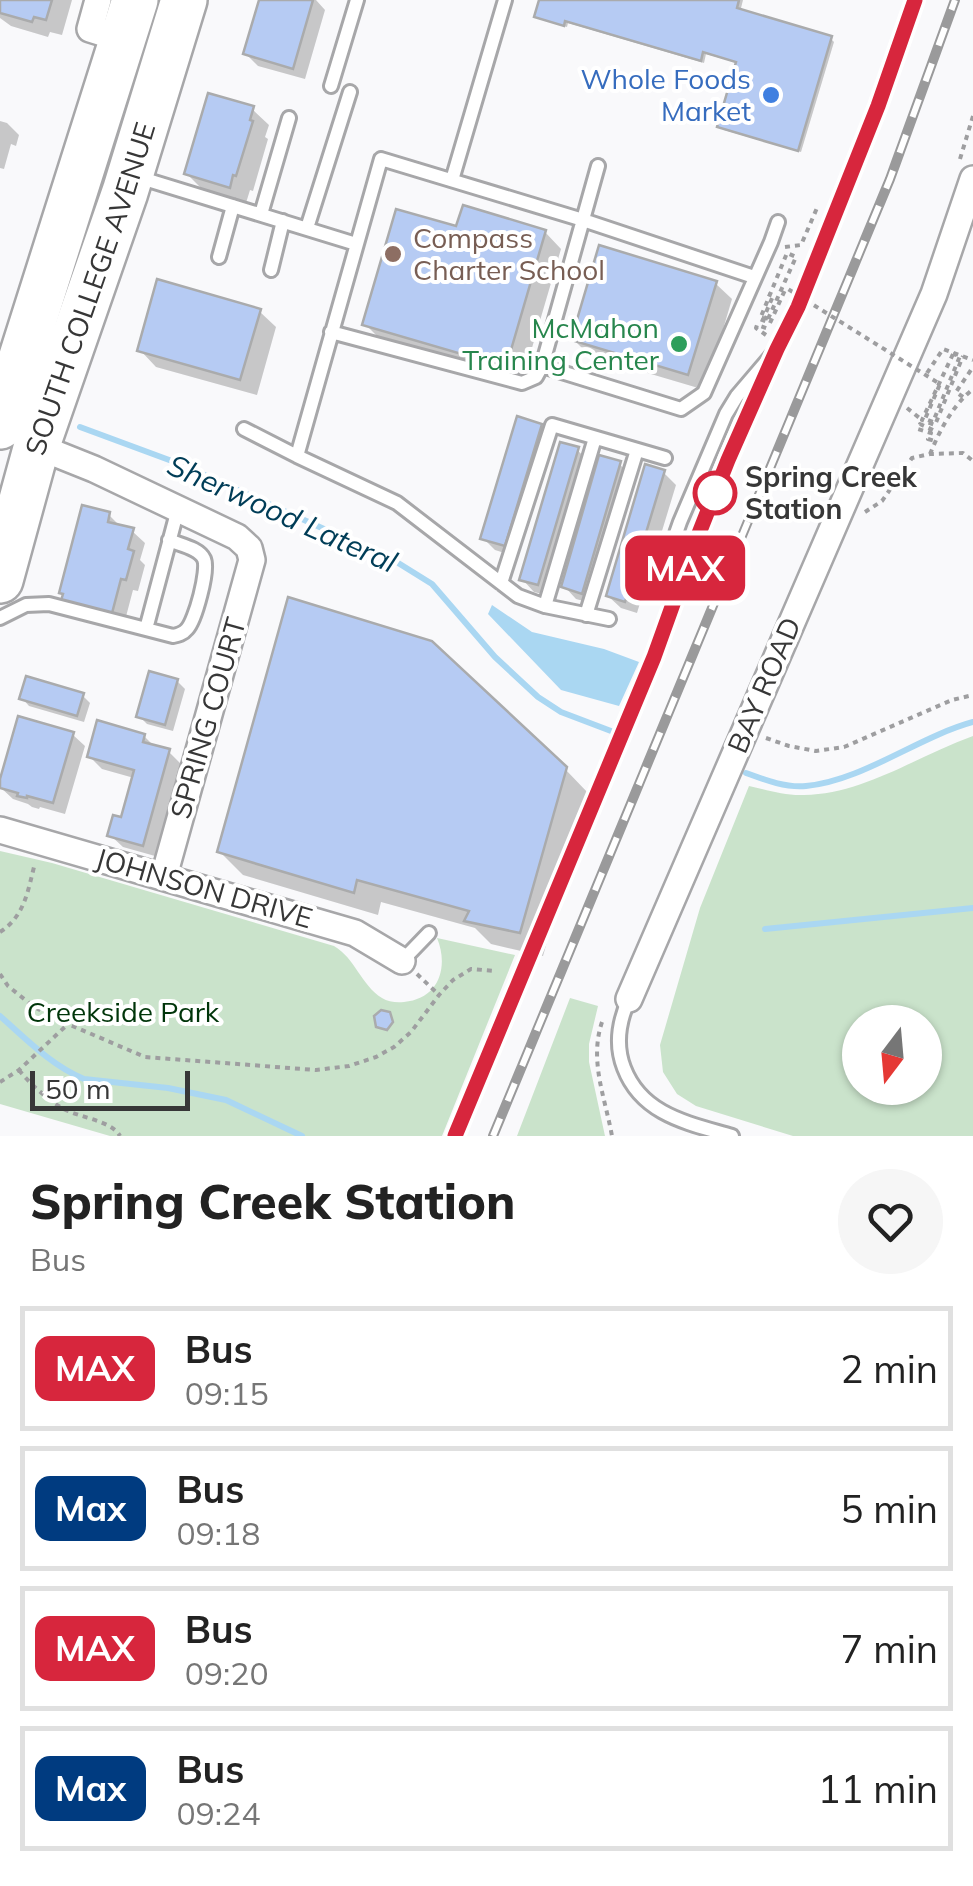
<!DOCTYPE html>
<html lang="en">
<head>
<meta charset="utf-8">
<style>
  :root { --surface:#fff; --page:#f6f6f6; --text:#222; --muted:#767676; --line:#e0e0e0 }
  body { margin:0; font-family:Mulish,sans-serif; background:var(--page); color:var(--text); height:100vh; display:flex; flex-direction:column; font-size:38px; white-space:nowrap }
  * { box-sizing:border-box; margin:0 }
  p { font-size:32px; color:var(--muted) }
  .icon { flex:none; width:55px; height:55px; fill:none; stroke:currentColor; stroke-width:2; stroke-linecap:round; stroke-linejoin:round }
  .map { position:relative; height:1136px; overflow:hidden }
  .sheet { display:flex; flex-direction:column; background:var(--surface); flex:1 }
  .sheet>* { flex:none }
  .badge { padding:0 20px; border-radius:15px; font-size:35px; line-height:65px }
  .needle { width:65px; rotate:196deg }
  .controls { position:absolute; left:842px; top:1005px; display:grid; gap:20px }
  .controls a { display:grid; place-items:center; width:100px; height:100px; border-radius:50%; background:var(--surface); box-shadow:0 2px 8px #0004; font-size:50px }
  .scale { position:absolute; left:30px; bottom:25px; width:160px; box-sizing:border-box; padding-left:10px; border:5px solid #373737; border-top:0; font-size:28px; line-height:35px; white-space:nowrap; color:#373737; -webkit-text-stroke:8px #fff; paint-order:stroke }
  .map>.badge { position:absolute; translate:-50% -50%; box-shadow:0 0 0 5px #fff }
  .round { display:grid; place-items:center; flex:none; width:105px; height:105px; border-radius:52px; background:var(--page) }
  .headline { display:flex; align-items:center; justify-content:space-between; height:170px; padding:0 30px }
  h1 { font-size:48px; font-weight:800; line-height:75px }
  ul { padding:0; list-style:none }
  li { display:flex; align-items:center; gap:30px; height:125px; margin:0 20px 15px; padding:0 10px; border:5px solid var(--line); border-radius:0px }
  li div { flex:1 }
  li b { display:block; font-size:38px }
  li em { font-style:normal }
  li .badge { min-width:110px; font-weight:700; text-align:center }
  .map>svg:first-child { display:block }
  .green { fill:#cae3cb; fill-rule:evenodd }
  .water { fill:#aad7f2 }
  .shadow { fill:#0003 }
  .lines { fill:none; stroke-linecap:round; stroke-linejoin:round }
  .stream { stroke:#aad7f2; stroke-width:6 }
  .building { fill:#b6cbf3; stroke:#aaabac; stroke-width:2.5 }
  .lane-casing { stroke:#a7a7a9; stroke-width:18 }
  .street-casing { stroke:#a7a7a9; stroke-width:30 }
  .highway-casing { stroke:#a7a7a9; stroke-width:50 }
  .path { stroke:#9e9ea0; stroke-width:4; stroke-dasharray:5 5; stroke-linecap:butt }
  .lane { stroke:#fff; stroke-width:12 }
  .street { stroke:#fff; stroke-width:25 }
  .highway { stroke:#fff; stroke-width:45 }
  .rail-casing { stroke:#9a9a9b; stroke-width:10 }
  .rail { stroke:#fff; stroke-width:6; stroke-dasharray:19; stroke-linecap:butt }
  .path-bridge { stroke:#9e9ea0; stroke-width:4; stroke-dasharray:5 5; stroke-linecap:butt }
  .line-casing { stroke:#fff; stroke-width:22 }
  .line { stroke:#d7263d; stroke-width:15 }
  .shop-dot { fill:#3f7fe0; stroke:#fff; stroke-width:4 }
  .education-dot { fill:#8d6e63; stroke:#fff; stroke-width:4 }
  .leisure-dot { fill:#2e9e5b; stroke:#fff; stroke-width:4 }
  .stop-dot { fill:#fff; stroke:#d7263d; stroke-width:5 }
  .labels { text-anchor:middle; stroke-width:8; stroke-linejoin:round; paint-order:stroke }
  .shop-label { font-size:28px; fill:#366cbe; stroke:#fff; text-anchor:end }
  .education-label { font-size:28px; fill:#785e54; stroke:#fff; text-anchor:start }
  .street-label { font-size:28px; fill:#373737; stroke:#fff }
  .leisure-label { font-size:28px; fill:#27864d; stroke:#fff; text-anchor:end }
  .stop-label { font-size:28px; font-weight:bold; fill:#373737; stroke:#fff; text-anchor:start }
  .park-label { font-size:28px; fill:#00350a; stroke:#fff }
  .water-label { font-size:30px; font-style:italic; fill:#003d57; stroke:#fff }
</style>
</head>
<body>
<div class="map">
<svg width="973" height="1136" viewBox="0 0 973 1136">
  <rect width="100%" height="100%" fill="#f9f9fb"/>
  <!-- green -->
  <path class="green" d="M973,736v400h-180l-97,-30 -19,-12 -14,-22 -3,-27 40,-137 49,-122c18,4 37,10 55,9 60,-1 113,-39 169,-59zM860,1022h65v66h-65z
    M0,851l52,12 282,83c21,12 27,39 48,52 6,4 15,5 22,4 35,-3 45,-35 33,-64l78,17 -73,181h-332l-110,-32z
    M570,998l28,8 -9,38v18l16,74h-88z"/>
  <!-- water -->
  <path class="water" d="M492,605l40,27 72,17 35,13 -20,44 -58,-16 -73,-76z"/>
  <!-- shadow -->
  <path class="shadow" d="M0,0h72l-10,35 -12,-3 -2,5 -37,-11 -11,-8z
    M261,0h55l9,10 -20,69 -47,-13 -12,-12z
    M542,0h201l-3,12 90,26 4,4 -33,110 -77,-22 -4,-4 18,-63 -32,-9 -2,9 -136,-40 -1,4 -27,-8 -3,-3z
    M252,109l17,16 -4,12 3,2 -15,52 -3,-1 -4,13 -43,-13 -16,-16z
    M0,121l7,2 12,12 -3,11 -5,-2 -7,25 -4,-1z
    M458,229l87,3 16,17 -39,133 -141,-42 -16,-16z
    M715,283l17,16 -27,91 -115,-34 -17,-17z
    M259,311l17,16 -19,68 -101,-28 -16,-17z
    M540,426l13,12 -36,119 -22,-7 -12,-12z
    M577,450l13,12 -40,134 -16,-4 -12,-13z
    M619,464l13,12 -38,128 -18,-5 -12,-13z
    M664,473l12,12 -39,128 -16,-5 -13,-12z
    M109,515l13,13 10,3 13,12 -5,17 5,5 -7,26 -5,-1 -10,38 -48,-12z
    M177,681l8,8 -12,42 -26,-7 -8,-8z
    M82,695l8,8 -6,19 -55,-16 -7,-8z
    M72,734l13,12 -20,68 -25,-7 -1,2 -7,-2 -4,-3 -15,-5 -13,-12z
    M144,736l12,12 13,4 12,12 -26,92 -32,-9 -13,-12 12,-14 12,-43 -32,-9 -12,-12z
    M565,769l24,25 -46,162 -52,-12 -16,-16 -94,-26 -3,13 -135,-40 -24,-24z"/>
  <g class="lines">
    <!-- stream -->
    <path class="stream" d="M80,427l100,37 215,97 37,23 63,73 43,40 23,15 50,19
      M746,773c19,7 40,15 60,13 56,-5 112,-49 167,-64
      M765,929l208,-21
      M0,1016c26,23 52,50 84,63l84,9 58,12 76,36"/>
  </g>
  <!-- building -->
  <path class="building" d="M0,0h52l-6,20 -12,-3 -2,5 -32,-9z
    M259,0h54l-20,69 -50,-15z
    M539,0h200l-2,8 95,28 -34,115 -81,-24 19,-65 -33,-10 -2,9 -136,-40 -1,5 -30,-9z
    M208,93l46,13 -4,14 3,1 -17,55 -3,-1 -3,13 -46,-14z
    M463,205l83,25 -40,137 -144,-42 34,-116 60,17z
    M599,245l118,36 -29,94 -117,-35z
    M157,279l104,30 -21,71 -103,-29z
    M517,416l25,8 -37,122 -25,-7z
    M560,442l19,5 -41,138 -19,-5z
    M599,455l22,6 -39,133 -21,-7z
    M645,464l20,6 -40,132 -19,-6z
    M82,505l28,7 -2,10 26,6 -6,21 6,2 -8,29 -5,-1 -10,38 -51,-13 3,-10 -4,-1z
    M288,597l144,44 135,126 -47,166 -56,-12 5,-10 -112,-31 -3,13 -137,-41z
    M149,671l29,8 -13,46 -29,-8z
    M26,676l58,17 -7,23 -58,-17z
    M18,716l56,16 -21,71 -26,-7v2l-10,-2 1,-3 -18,-5v-9z
    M97,720l48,14 -2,8 27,7 -27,97 -36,-10 6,-21 8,2 13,-47 -47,-13z
    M381,1010l9,2 3,10 -6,8 -11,-3 -2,-11z"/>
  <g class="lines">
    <!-- lane casing -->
    <g class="lane-casing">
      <path id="lane" d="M331,86l26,-86
        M138,177l218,67
        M452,180l53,-180
        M261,214l28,-96
        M307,228l43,-136
        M219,257l14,-51
        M271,270l12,-49
        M331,332l191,51 14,-6 6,-11 56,-200
        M777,349l-59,137 -46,118c-3,-30 -3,-54 8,-82l46,-108 11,-18z
        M777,349l21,-42 65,-163 52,-144
        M542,366l139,43 23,-16 67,-151 7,-20
        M244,429l53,27 84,-297 202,61 171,57
        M297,456l100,47 121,93 27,10 64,13
        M501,583l51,-158 113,33
        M545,606l50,-168
        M586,615l51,-165
        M0,618l26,-13 23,-1 124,32c5,-1 10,-2 14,-7 8,-8 22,-59 17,-70 -5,-11 -24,-14 -35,-19
        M146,629l32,-120
        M402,961l27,-28
        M629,999c-10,22 -14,46 -5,69 18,47 64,55 108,68
        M455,1136l199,-479 18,-53"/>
    </g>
    <!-- street casing -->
    <g class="street-casing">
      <path id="street" d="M98,0l-8,29 32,10
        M29,443l65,26 143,68 12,11 3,12 -88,316
        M0,830l355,103 47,28
        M629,999l305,-705 39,-115"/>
    </g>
    <!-- highway casing -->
    <g class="highway-casing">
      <g id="highway">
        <path d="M0,426l135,-426"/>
        <path id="s1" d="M0,580l37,-135 88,-253 59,-192"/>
      </g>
    </g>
    <!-- path -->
    <path class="path" d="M960,159l13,-43
      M785,247l16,-2 16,-37
      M768,319l-4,-2 9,-21 -5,-2
      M766,335l-10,-7 1,-3 12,4
      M953,354l-31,66 13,5 28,-69
      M927,373l16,-24 30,11
      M963,397l-7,-5 17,-25
      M907,408l15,12
      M933,430l-13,-6 -2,5 13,4 -3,6 7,2
      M930,454c10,-24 22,-48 43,-65
      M865,512l17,-11 30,-43 18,-4 33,-1 10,8
      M766,738l23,8 27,5 28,-4 108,-47 21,-5
      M0,932c25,-16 28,-42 35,-69
      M0,974l8,12 26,21 34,17 77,33 171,13 33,-4 27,-9 18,-10 17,-15 28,-37 14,-15 18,-11 25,2
      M417,974l22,21
      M602,1022c-13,39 3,75 10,114
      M19,1070c12,15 27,28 43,38 17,10 49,12 58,28
      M0,1082l19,-12 49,-46"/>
    <!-- lane -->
    <use href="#lane" class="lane"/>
    <!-- street -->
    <use href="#street" class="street"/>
    <!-- highway -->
    <use href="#highway" class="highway"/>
    <!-- rail casing -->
    <g class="rail-casing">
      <path id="rail" d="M493,1136l397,-957 65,-179"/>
    </g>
    <!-- rail -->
    <use href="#rail" class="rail"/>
    <!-- path-bridge -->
    <path class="path-bridge" d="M768,319l28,-62 -9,-4 -27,66 10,4 15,-33 3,-1 152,95 -15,35 8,3 27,-66 -7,-2"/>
  </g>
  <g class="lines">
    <!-- line casing -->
    <g class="line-casing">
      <path id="line" d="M455,1136l199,-479 38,-106 36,-91 49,-111 21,-42 80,-201 37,-106"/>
    </g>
    <!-- line -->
    <use href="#line" class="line"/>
  </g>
  <!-- markers -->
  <circle class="shop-dot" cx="771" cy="95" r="10"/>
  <circle class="education-dot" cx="393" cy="254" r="10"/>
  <circle class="leisure-dot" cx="679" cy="344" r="10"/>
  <circle class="stop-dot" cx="715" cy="493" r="20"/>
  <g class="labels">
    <!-- shop labels -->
    <g class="shop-label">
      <text x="751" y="89">Whole Foods<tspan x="751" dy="32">Market</tspan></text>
    </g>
    <!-- education labels -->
    <g class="education-label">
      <text x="413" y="248">Compass<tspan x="413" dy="32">Charter School</tspan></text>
    </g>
    <!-- street labels -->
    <g class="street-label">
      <text dy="10" stroke="none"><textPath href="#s1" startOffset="305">SOUTH COLLEGE AVENUE</textPath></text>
      <text transform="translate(764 685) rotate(-67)" y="10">BAY ROAD</text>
      <text transform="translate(208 718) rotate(-74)" y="10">SPRING COURT</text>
      <text transform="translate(204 888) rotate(16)" y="10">JOHNSON DRIVE</text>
    </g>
    <!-- leisure labels -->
    <g class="leisure-label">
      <text x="659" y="338">McMahon<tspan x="659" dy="32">Training Center</tspan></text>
    </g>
    <!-- stop labels -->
    <g class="stop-label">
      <text x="745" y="487">Spring Creek<tspan x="745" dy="32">Station</tspan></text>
    </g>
    <!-- park labels -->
    <g class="park-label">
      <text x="123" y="1022">Creekside Park</text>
    </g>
    <!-- water labels -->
    <g class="water-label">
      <text transform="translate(282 514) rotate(24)" y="10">Sherwood Lateral</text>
    </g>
  </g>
</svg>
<div class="controls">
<a><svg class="needle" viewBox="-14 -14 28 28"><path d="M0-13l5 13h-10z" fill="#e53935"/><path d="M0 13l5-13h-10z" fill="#767676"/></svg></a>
</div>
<div class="scale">50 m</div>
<b class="badge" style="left:685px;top:568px;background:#d7263d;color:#fff">MAX</b>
</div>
<section class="sheet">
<div class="headline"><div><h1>Spring Creek Station</h1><p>Bus</p></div><a class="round"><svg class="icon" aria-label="heart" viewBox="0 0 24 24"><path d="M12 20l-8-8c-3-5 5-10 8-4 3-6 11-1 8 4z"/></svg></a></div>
<ul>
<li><span class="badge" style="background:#d7263d;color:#fff">MAX</span><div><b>Bus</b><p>09:15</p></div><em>2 min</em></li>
<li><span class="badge" style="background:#003b80;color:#fff">Max</span><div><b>Bus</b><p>09:18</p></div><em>5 min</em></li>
<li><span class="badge" style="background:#d7263d;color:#fff">MAX</span><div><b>Bus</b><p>09:20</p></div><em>7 min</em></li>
<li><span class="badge" style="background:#003b80;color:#fff">Max</span><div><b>Bus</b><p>09:24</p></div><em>11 min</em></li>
</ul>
</section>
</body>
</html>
